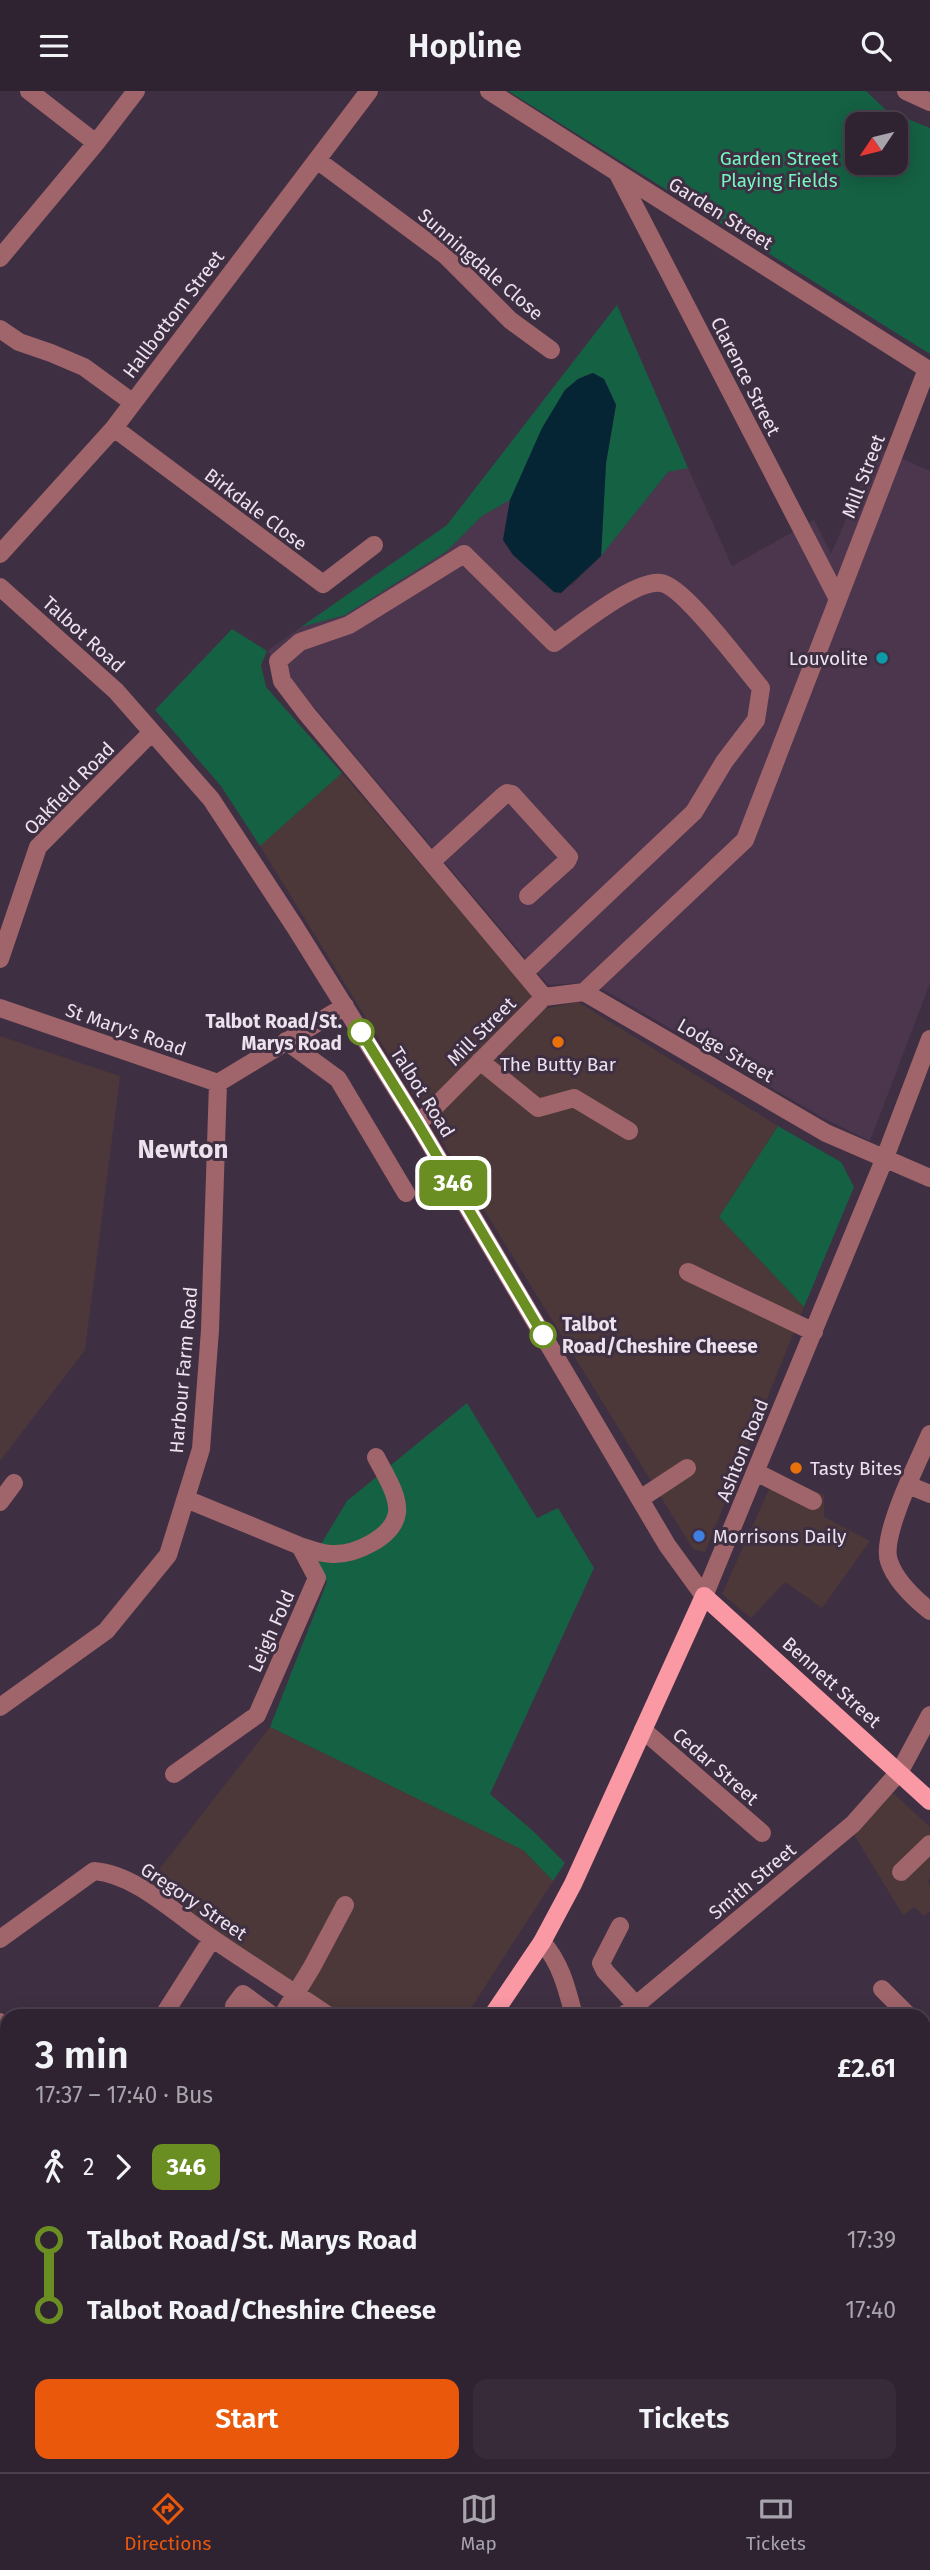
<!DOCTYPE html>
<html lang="en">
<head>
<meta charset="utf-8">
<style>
  :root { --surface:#2f2332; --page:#372b3a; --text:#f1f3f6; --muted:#a7a4ac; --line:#4a404d; --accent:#ea580c }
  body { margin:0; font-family:"Fira Sans",sans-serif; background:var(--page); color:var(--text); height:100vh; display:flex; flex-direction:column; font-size:26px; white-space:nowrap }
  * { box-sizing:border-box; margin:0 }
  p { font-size:23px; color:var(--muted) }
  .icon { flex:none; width:38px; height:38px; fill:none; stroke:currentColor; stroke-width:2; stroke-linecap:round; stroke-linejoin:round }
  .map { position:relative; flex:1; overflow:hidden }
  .drawer { position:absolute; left:0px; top:1918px; width:931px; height:464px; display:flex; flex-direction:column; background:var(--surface); border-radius:21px 21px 0 0; box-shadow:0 4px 18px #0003,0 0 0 2px var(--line) }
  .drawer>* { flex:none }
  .badge { padding:0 14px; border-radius:10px; font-size:24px; line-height:46px }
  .needle { width:46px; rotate:235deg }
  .controls { position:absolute; left:845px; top:21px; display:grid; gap:14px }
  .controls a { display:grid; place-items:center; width:63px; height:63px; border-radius:14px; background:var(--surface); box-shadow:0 4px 18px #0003,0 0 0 2px var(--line); font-size:35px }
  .map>.badge { position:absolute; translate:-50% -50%; box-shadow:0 0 0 4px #fff }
  .legs { display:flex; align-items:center; gap:10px; height:77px; padding:0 35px; font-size:23px }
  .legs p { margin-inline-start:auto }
  .summary { display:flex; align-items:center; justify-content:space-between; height:119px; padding:0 35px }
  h1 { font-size:38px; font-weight:600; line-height:52px }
  .primary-button { display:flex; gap:14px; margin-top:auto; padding:14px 35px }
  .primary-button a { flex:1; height:80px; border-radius:14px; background:var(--accent); color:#fff; font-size:28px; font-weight:600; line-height:80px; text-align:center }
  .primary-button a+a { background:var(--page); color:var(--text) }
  ul { padding:0 35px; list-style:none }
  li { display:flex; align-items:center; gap:24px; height:70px; font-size:26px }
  li i { display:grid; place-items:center; width:10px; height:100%; margin:0 9px; background:currentColor }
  li i::after { content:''; width:18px; height:18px; margin:-9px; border:5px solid; border-radius:50%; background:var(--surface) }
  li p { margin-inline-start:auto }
  li:first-child i { background:linear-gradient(#0000 50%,currentColor 0) }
  li:last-child i { background:linear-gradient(currentColor 50%,#0000 0) }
  header { display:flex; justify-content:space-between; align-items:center; height:91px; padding:0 35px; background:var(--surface); font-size:32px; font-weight:600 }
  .dock { display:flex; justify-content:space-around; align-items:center; height:98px; border-top:2px solid var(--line); background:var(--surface); font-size:19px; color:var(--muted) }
  .dock a { display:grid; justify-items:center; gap:4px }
  .dock .on { color:var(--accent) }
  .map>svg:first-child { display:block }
  .commercial { fill:#4c3838 }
  .built { fill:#4b364e }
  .education { fill:#4c373b }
  .green { fill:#156144; fill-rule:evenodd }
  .water { fill:#052534 }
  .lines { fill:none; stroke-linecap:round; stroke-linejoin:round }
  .minor { stroke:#a0646b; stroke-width:18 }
  .major { stroke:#fa98a4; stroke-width:18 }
  .line-1-casing { stroke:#fff; stroke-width:16 }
  .line-1 { stroke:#6b8e23; stroke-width:10 }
  .culture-dot { fill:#0f9aa8; stroke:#3f2f42; stroke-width:2.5 }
  .stop-1-dot { fill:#fff; stroke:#6b8e23; stroke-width:3.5 }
  .food-dot { fill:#e8710a; stroke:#3f2f42; stroke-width:2.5 }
  .shop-dot { fill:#3f7fe0; stroke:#3f2f42; stroke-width:2.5 }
  .labels { text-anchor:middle; stroke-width:6; stroke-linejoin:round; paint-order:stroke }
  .park-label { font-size:19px; fill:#73f7be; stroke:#3f2f42 }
  .street-label { font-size:19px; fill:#ece2ee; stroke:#3f2f42 }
  .poi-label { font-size:19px; fill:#ece2ee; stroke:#3f2f42; text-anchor:start }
  .stop-label { font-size:19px; font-weight:bold; fill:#ece2ee; stroke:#3f2f42; text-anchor:end }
  .district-label { font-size:26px; font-weight:bold; fill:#ece2ee; stroke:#3f2f42 }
</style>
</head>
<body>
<header><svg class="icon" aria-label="menu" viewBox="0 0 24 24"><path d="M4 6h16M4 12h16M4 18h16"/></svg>Hopline<svg class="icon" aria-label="search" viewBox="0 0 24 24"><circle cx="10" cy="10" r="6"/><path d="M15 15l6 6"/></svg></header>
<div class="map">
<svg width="930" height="2381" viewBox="0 0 930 2381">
  <rect width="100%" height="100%" fill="#3f2f42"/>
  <!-- commercial -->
  <path class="commercial" d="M342,682l202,236 34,-7 200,124 -59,91 85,90 -99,245 -12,-3 -433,-703z
    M776,1383l48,21v22l46,24 -48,67 -37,-26 -34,36 -29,-24z
    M270,1636l253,123 30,31 -87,135h-124l-195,-131z
    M888,1703h6l36,33v51l-3,3 3,3v27l-6,5 -9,-9 -12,8 -50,-82z"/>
  <!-- built -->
  <path class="built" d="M877,357l53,23v512l-60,158 -45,-22 -219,-128 -26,-8 -32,2 -281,-334 34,-24 44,-12 102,-64 35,-35 28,-16 -7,40 69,45 29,-29 67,-84 20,-4 44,98 82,-46 17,34z"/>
  <!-- education -->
  <path class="education" d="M0,945l120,40 -35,274 -85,111z"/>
  <!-- green -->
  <path class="green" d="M508,0h358l20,19 44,18v226zM858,33h38v39h-38z
    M617,214l71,163 -20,4 -67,84 5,-93 10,-58 -12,-26 -12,-6 -14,6 -13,11 -23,39 -32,71 -28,16 -35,35 -102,64 -44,12 146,-102z
    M232,538l35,22 -6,14 5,22 76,86 -82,73 -39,-60 -66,-76z
    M778,1035l63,36 13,25 -50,120 -85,-90z
    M467,1312l70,115 21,-10 36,60 -104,226 43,37 32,32 -12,18 -30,-31 -253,-123 57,-145 -12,-28 32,-53z"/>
  <!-- water -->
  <path class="water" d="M593,282l11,6 12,26 -10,58 -5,93 -40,37 -7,-1 -41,-37 -10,-15 7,-40 32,-72 23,-38 13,-11z"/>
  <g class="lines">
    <!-- minor -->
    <path class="minor" d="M29,0l67,52
      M489,0l441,280
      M906,0l24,11
      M317,69l128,95 65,65 41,30
      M617,81l221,427
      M0,167l96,-115 40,-52
      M0,238l19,13 32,11 33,14 48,35
      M114,337l209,156 51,-39
      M0,463l114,-126 255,-337
      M0,496l116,104 95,108 84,128 123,197 249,421 37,51
      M431,771l72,-66 4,-3 5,1 57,63 -2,4 -39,35
      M0,868l38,-112 114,-115
      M524,882l170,-161 30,-50 32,-42 5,-32c-18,-21 -77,-102 -100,-105 -26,-4 -85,45 -107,60l-90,-89 -115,71 -49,17 -22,19 4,20 25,33 217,259 20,24
      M584,901l161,-152 182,-471
      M544,906l40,-5 242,141 104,45
      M0,917l218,75 127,-77
      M286,950l52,38 68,114
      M480,970l58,47 36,-10 55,33
      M418,1033l126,-127
      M688,1181l126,60
      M930,1343c-11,26 -50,102 -41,127 6,19 26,38 41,50
      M756,1381l57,29
      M908,1394l22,9
      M640,1408l47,-31
      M0,1411l14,-19
      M300,1455c10,3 21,8 32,8 22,1 61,-16 65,-41 2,-18 -13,-40 -21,-56
      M704,1505l180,-436 46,-121
      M0,1616l106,-76 62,-76 33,-106 9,-119 8,-247
      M643,1639l119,103
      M174,1683l83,-59 60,-137 -17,-32 -114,-47
      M901,1781l29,-28
      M620,1835l-19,37 4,8 31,34
      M0,1848l94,-68c42,3 84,45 119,68 38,26 78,51 116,77
      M542,1851c19,21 25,47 32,74
      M882,1898l27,27
      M234,1915l9,-12 30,22
      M163,1925l49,-77
      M282,1925l30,-49 33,-62
      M623,1925l230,-192 47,-53 30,-56
      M0,1931l7,10
      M924,1939l6,6
      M924,2050l6,-7
      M0,2059l7,-10
      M0,2213l7,5
      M924,2255l6,4
      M655,2376l1,-1
      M341,2381l4,-6
      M471,2381l2,-6"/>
    <!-- major -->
    <path class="major" d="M492,1925l50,-74 31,-58 131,-288 226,205
      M168,2381l19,-4"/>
  </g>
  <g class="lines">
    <!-- line-1 casing -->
    <g class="line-1-casing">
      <path id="line-1" d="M361,941l57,92 125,211"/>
    </g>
    <!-- line-1 -->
    <use href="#line-1" class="line-1"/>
  </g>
  <!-- markers -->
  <circle class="culture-dot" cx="882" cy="567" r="7"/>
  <g class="stop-1-dot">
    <circle cx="361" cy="941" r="12"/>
    <circle cx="543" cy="1244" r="12"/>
  </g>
  <g class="food-dot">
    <circle cx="558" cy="951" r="7"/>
    <circle cx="796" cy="1377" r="7"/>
  </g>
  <circle class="shop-dot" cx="699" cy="1445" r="7"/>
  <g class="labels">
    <!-- park labels -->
    <g class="park-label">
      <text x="779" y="74">Garden Street<tspan x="779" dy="22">Playing Fields</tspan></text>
    </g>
    <!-- street labels -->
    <g class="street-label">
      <text transform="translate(721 122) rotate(32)" y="7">Garden Street</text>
      <text transform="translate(481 173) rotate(41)" y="7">Sunningdale Close</text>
      <text transform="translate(173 223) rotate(-53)" y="7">Hallbottom Street</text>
      <text transform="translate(746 285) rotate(63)" y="7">Clarence Street</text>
      <text transform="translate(863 385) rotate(-69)" y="7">Mill Street</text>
      <text transform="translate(256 418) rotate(37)" y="7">Birkdale Close</text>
      <text transform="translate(84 543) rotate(42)" y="7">Talbot Road</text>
      <text transform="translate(69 697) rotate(-46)" y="7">Oakfield Road</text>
      <text transform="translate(126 938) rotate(19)" y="7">St Mary's Road</text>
      <text transform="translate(481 940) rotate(-45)" y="7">Mill Street</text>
      <text transform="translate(726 959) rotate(30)" y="7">Lodge Street</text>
      <text transform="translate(423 1001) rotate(58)" y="7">Talbot Road</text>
      <text transform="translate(183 1279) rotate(-85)" y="7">Harbour Farm Road</text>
      <text transform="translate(742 1359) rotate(-68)" y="7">Ashton Road</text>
      <text transform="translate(271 1540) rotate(-66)" y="7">Leigh Fold</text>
      <text transform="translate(832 1591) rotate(42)" y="7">Bennett Street</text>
      <text transform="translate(716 1675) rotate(41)" y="7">Cedar Street</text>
      <text transform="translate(752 1790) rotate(-40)" y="7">Smith Street</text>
      <text transform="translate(194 1810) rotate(34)" y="7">Gregory Street</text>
    </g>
    <!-- poi labels -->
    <g class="poi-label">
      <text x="868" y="574" text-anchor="end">Louvolite</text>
      <text x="558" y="980" text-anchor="middle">The Butty Bar</text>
      <text x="810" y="1384">Tasty Bites</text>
      <text x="713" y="1452">Morrisons Daily</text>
    </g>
    <!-- stop labels -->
    <g class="stop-label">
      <text x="342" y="937">Talbot Road/St.<tspan x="342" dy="22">Marys Road</tspan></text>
      <text x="562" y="1240" text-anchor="start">Talbot<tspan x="562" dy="22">Road/Cheshire Cheese</tspan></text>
    </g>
    <!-- district labels -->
    <g class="district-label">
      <text x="183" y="1067">Newton</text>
    </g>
  </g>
</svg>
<div class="controls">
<a><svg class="needle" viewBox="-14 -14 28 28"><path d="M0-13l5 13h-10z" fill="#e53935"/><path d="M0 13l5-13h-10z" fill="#a7a4ac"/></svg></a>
</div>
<b class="badge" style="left:453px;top:1092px;background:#6b8e23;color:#fff">346</b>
<section class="drawer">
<div class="summary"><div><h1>3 min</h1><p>17:37 – 17:40 · Bus</p></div><b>£2.61</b></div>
<div class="legs"><svg class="icon" aria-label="walk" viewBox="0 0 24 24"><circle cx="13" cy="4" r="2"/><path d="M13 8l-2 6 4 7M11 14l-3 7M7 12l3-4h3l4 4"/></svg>2<svg class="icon" aria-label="forward" viewBox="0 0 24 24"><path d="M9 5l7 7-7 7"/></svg><b class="badge" style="background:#6b8e23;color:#fff">346</b></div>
<ul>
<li><i style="color:#6b8e23"></i><b>Talbot Road/St. Marys Road</b><p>17:39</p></li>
<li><i style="color:#6b8e23"></i><b>Talbot Road/Cheshire Cheese</b><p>17:40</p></li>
</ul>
<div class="primary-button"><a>Start</a><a>Tickets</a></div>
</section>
</div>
<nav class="dock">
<a class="on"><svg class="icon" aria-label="directions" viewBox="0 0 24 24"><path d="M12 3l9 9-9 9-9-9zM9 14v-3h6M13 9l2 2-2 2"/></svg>Directions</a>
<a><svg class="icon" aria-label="map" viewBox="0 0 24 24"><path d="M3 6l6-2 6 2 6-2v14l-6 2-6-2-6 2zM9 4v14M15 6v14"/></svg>Map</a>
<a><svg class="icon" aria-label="tickets" viewBox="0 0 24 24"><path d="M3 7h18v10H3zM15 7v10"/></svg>Tickets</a>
</nav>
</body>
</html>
